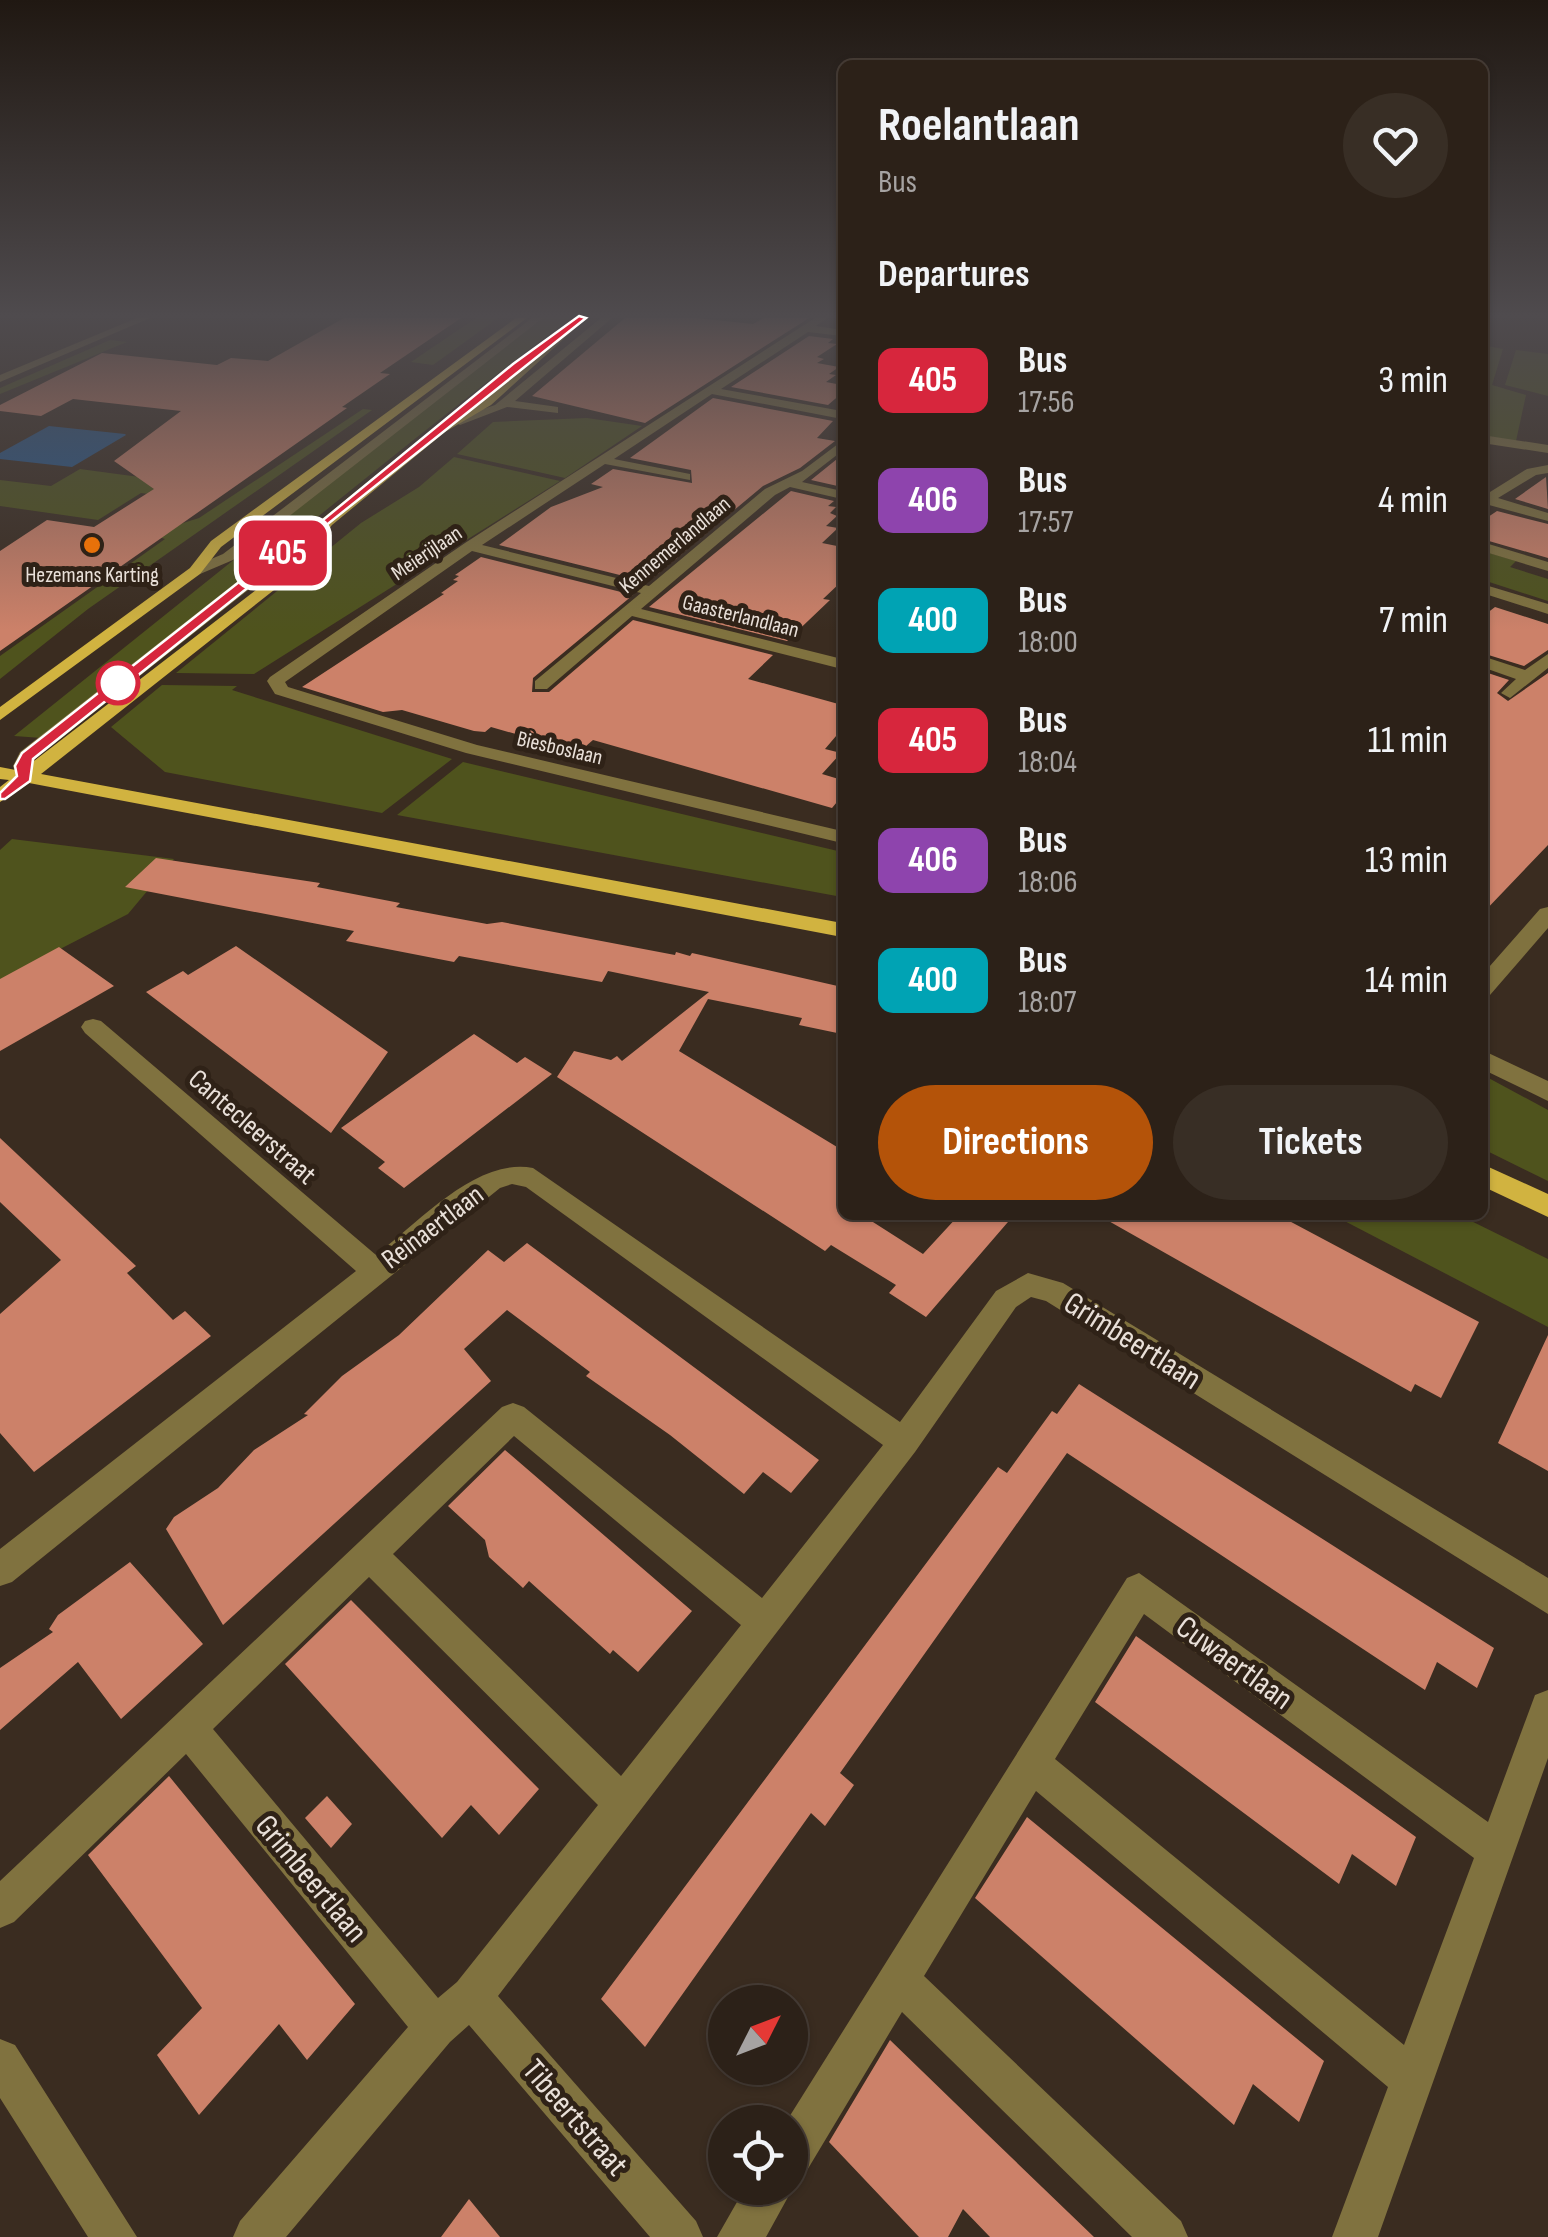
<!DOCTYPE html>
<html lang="en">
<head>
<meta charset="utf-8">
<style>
  :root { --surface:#2c2118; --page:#382e25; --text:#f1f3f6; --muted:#a6a3a2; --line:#483e37; --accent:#b45309 }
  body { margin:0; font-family:"Sofia Sans Condensed",sans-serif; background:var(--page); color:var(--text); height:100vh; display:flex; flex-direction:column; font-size:38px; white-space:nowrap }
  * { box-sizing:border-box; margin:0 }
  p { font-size:32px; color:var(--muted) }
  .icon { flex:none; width:55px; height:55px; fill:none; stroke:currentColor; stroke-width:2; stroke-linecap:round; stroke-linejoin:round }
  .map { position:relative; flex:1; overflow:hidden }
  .details { position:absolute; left:838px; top:60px; width:650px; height:1160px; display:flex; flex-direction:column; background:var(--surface); border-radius:15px; box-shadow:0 2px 8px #0004,0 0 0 2px var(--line) }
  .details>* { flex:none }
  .badge { padding:0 20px; border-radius:15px; font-size:35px; line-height:65px }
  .needle { width:65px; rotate:48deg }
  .fabs { position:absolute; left:708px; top:1985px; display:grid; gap:20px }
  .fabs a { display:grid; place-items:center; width:100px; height:100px; border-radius:50%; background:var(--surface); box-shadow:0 2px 8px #0004,0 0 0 2px var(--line); font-size:50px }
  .map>.badge { position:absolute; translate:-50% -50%; box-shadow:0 0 0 5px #fff }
  h2 { padding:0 40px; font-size:38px; line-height:90px }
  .round { display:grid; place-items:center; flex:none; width:105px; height:105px; border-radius:52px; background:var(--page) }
  .overview { display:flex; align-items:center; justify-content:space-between; height:170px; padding:0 40px }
  h1 { font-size:48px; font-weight:700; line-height:75px }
  .action { display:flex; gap:20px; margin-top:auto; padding:20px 40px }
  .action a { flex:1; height:115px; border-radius:60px; background:var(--accent); color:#fff; font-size:40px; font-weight:700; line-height:115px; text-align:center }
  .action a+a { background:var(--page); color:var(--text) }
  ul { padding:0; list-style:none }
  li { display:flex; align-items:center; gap:30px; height:120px; padding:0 40px }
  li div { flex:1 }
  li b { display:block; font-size:38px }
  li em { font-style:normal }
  li .badge { min-width:110px; font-weight:700; text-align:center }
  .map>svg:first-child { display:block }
  .green { fill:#4f531d }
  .water { fill:#28588b }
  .building { fill:#cc8169 }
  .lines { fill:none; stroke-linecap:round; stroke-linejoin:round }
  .minor { fill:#80723f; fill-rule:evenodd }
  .major { fill:#d1b340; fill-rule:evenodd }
  .line { fill:#d7263d; stroke:#fff; stroke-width:2.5 }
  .food-dot { fill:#e8710a; stroke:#2f2217; stroke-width:4 }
  .stop-dot { fill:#fff; stroke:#d7263d; stroke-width:5 }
  .labels { text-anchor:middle; stroke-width:10; stroke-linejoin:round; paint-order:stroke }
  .far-street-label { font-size:22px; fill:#e9e0d9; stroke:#2f2217 }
  .far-poi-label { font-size:22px; fill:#e9e0d9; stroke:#2f2217 }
  .street-label { font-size:28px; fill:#e9e0d9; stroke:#2f2217 }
  .near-street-label { font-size:32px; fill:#e9e0d9; stroke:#2f2217 }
</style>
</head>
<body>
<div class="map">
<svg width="1548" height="2237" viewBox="0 0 1548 2237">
  <rect width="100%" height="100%" fill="#3a2c20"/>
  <!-- green -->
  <path class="green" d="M476,318h22l-65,47 -22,-3z
    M543,318h27c-179,136 -351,281 -528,420l-28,-2 374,-300z
    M110,340l17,2 -127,52v-6z
    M1482,345l21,4 -11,36 34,10 -10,46 -33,-5z
    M1516,350l32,4v42l-43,-11z
    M363,409l9,1 -284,199 -88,70v-23l165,-117 -6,-2 21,-13 19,-6z
    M587,418l55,8 -77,52 -108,-24 36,-32z
    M454,457l106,24 -306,193 -78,-1 185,-150 58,-36z
    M80,469l104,14 -20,13 -23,-3 -43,27 -98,-14v-26l51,6z
    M1483,551l33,10 -6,6 38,12v22l-65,-21z
    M162,685l75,1 -5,4 220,69 -70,54 -217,-41 -54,-45z
    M463,762l379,90v45l-445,-82z
    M12,839l162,20 -46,55 -128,66v-130z
    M1483,1075l65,35v71l-65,-32z
    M1333,1215h126l89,44v68z"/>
  <!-- water -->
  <path class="water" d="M49,426l76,8 1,1 -54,32 -72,-8v-6z"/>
  <!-- building -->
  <path class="building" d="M344,318h117l-81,55 10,1 -48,33 5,1 -347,243v-100l47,-31 47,7 60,-38 -40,-28 67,-50 -108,-12 -32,17 -41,-5v-6l102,-52 115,12 14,-7 37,3z
    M625,318h71l57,6 11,-6h45l-164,105 -113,-27z
    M809,336l24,3 -5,4 9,1 -20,13 7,2 -7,4 22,4 -10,7 7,1 -10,7 16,3v8l-14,12 -97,-18z
    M713,398l120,23 -16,17 18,3 -35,27 -37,18 -115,96 -149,-37 52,-38 52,-20 -12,-3 22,-15 79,14 -1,-13 -61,-12z
    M842,455v32l-31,-7z
    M1546,477l2,32 -33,-10z
    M791,491l43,10 -6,5 8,1 -6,6 7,3 -11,10 12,2 -16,15 20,4v34l-19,18 7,1 -43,41 -138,-34z
    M1497,511l51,13v34l-66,-19v-18z
    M481,557l152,38 -100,83 -1,14h17l84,-72 140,35 -25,24 94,26v24l-17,20 16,4 -19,21 20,6v16l-10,12 -239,-68 -14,12 -88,-25 -6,5 -11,-1 -72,-21 -19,2 -81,-25 142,-93 -3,-1 17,-12 -5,-1 6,-4 -4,-1z
    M1495,607l53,17v26l-24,16 -42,-13v-36z
    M1482,671l27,9 -12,13 11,8 40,-28v172l-66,69z
    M156,858l164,25 -3,4 83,16 -4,4 91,17 15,-2 173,33 1,-3 14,4 2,-3 150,34v47l-43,-9 3,-7 -94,-19 -29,52 163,99v65h20l61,39 36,-39h55l-88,102 -37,-24 7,-8 -65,-40 -6,6 -268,-174 17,-26 37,9 6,-4 5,5 87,-69 -101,-21 -6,11 -143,-26 -5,6 -108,-21 8,-10 -229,-44z
    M236,946l152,106 -57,81 -185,-141 37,-21 5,4z
    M59,947l55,39 -114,65v-72z
    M474,1034l43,29 8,-6 27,17 -148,114 -26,-20 7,-6 -44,-34z
    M0,1138l136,128 -9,7 46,47 12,-9 26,25 -177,136 -34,-39v-119l61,-54 -61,-58z
    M1098,1215h180l201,107 -38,76 -26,-14 -4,8z
    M527,1243l292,217 -28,33 -28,-21 -19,22 -74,-59 -84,-59 4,-4 -83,-62 -43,39 27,32 -268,244 -57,-96 8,-12 44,-29 36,-38 54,-35 -4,-1 38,-38 57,-41 89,-85 16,12z
    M1548,1335v136l-50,-28z
    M1079,1384l415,264 -17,40 -40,-26 -12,28 -358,-237 -227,320 14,12 -29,41 -14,-13 -166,234 -44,-48 397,-532 9,6 45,-62 5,3z
    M505,1450l187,161 -54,61 -25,-22 -3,4 -81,-73 -6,7 -34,-31 -4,-17 -37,-34z
    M130,1562l73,82 -82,75 -43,-57 -78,68v-62l53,-36 -4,-3 9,-14z
    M351,1600l188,189 -40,46 -28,-30 -29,33 -157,-174z
    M1136,1636l280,201 -20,49 -44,-32 -13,30 -244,-182z
    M169,1776l186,228 -48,56 -28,-36 -80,91 -42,-60 45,-47 -114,-153z
    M327,1796l25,28 -21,24 -26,-30z
    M1027,1817l297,244 -25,61 -46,-38 -19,41 -259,-227z
    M890,2040l96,93 108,104h-104l-27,-28 -15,28h-29l-90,-95z
    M469,2199l31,38h-59z"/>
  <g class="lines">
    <!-- minor -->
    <path class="minor" d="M137,318h13l-150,64v-7z
      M532,318h11l-310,242 -33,14h-10v-6l33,-14z
      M601,318h11l-97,83 43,6v6l-51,-6 -47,18 -15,-7 87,-65h8v4l-80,60 35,-12z
      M815,318h12l-11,8 26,4v6l-34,-4 -87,57 121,22v8l-130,-25 -98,65 76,15v6l-85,-16 -123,81 167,41 116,-97 37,-18 40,-30v10l-40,31 40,9v8l-52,-12 -15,8 -134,114 201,50v10l-210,-53 -85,73h-12v-8l106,-88 -169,-42 -187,131 3,5 189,58 365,86v12l-376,-90 -191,-59 -8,-13 3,-4 195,-134z
      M1482,435l66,10v8l-66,-10z
      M1548,465v8l-12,2 -38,23 50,15v8l-59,-16 -7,-8 45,-28z
      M322,519l12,3 -299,237 -3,23h-14l-5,-16 7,-14 274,-215z
      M1482,542l66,20v9l-66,-20z
      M1482,584l66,20v10l-66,-21z
      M1548,654v14l-38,30 -9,-5 15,-14 -34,-12v-11l43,14z
      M1548,907v21l-58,67 -8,2v-22l58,-66z
      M93,1019l8,2 275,234c43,-33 101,-98 157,-87l367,254 96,-131 32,-18 35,10 485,295v36l-502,-313 -15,-4 -15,10 -101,145 -417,544 198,225 7,16h-53l-181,-212 -19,17 -164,195h-53l7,-16 168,-194 -222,-273 -172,168 -14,6v-47l502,-474 11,-4 11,4 238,191 121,-153 -357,-258 -14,-3 -12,4 -488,394 -12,4v-37l356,-278 -271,-238 -4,-6 4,-6zM514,1436l227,189 -120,151 -228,-222zM369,1577l229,228 -141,177 -19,16 -225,-269z
      M1482,1050l66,31v20l-66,-32z
      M1139,1573l349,249 47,-127 13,-5v68l-170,479h-46l56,-150 -352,-296 -112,185 257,245 7,16h-56l-230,-225 -96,160 -16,6v-56h-4l341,-544zM1144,1614l330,244 -70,187 -349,-286z
      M0,2039l15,6 122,192h-49l-88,-139z
      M790,2180l3,8 -27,49h-49l28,-49h45z"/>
    <!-- major -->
    <path class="major" d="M516,318h11l-306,229 -21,27 -200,146v-13l190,-139 21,-27z
      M576,318h11l-96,87 -46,27 -113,93 -44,54 -247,195 801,149v14l-813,-154 -29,19v-15l9,-7 -9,-1v-12l21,4 257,-198 44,-54 115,-93 46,-27z
      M1482,1164l66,30v23l-66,-31z"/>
  </g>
  <!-- sky -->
  <linearGradient id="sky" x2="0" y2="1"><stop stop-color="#201812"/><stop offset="0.5" stop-color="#4f4b4e"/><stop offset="1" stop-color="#4f4b4e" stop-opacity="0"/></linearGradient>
  <rect width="1548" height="631" fill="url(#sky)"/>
  <!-- line -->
  <path class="line" d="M579,316l7,2 -553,441 -3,22 -25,18h-5v-6l17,-17 -2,-10 7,-13 273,-215 28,-18 190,-156z"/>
  <!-- markers -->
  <circle class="food-dot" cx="92" cy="545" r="10"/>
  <circle class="stop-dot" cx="118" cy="683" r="20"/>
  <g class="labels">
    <!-- far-street labels -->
    <g class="far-street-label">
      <text transform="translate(674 544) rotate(-40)" y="8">Kennemerlandlaan</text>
      <text transform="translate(426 552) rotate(-34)" y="8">Meierijlaan</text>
      <text transform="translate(741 615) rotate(14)" y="8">Gaasterlandlaan</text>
      <text transform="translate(560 747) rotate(13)" y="8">Biesboslaan</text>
    </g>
    <!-- far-poi labels -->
    <g class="far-poi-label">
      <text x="92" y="582">Hezemans Karting</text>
    </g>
    <!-- street labels -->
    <g class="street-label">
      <text transform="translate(253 1126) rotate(41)" y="10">Cantecleerstraat</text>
      <text transform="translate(432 1226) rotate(-37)" y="10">Reinaertlaan</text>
    </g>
    <!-- near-street labels -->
    <g class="near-street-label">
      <text transform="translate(1133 1340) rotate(32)" y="11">Grimbeertlaan</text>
      <text transform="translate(1235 1662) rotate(36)" y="11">Cuwaertlaan</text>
      <text transform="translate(312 1878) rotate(50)" y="11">Grimbeertlaan</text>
      <text transform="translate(576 2117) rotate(49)" y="11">Tibeertstraat</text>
    </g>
  </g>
</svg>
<div class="fabs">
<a><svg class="needle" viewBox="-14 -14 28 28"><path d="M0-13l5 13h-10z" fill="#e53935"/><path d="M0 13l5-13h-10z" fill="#a6a3a2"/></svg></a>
<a><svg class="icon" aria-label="locate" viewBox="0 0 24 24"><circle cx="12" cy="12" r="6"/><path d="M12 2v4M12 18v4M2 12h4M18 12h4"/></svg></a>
</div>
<b class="badge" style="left:283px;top:553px;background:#d7263d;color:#fff">405</b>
<section class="details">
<div class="overview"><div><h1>Roelantlaan</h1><p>Bus</p></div><a class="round"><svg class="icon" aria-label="heart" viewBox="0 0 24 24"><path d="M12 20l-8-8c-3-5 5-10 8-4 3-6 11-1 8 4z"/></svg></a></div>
<h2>Departures</h2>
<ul>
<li><span class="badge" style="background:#d7263d;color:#fff">405</span><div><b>Bus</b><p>17:56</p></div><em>3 min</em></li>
<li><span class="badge" style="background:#8e44ad;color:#fff">406</span><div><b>Bus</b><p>17:57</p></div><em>4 min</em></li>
<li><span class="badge" style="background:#00a3b4;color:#fff">400</span><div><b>Bus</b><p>18:00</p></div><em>7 min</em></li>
<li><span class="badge" style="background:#d7263d;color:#fff">405</span><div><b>Bus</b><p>18:04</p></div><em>11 min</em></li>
<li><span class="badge" style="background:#8e44ad;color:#fff">406</span><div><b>Bus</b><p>18:06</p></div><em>13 min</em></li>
<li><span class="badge" style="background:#00a3b4;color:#fff">400</span><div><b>Bus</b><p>18:07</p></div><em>14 min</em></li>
</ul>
<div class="action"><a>Directions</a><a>Tickets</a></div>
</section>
</div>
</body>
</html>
